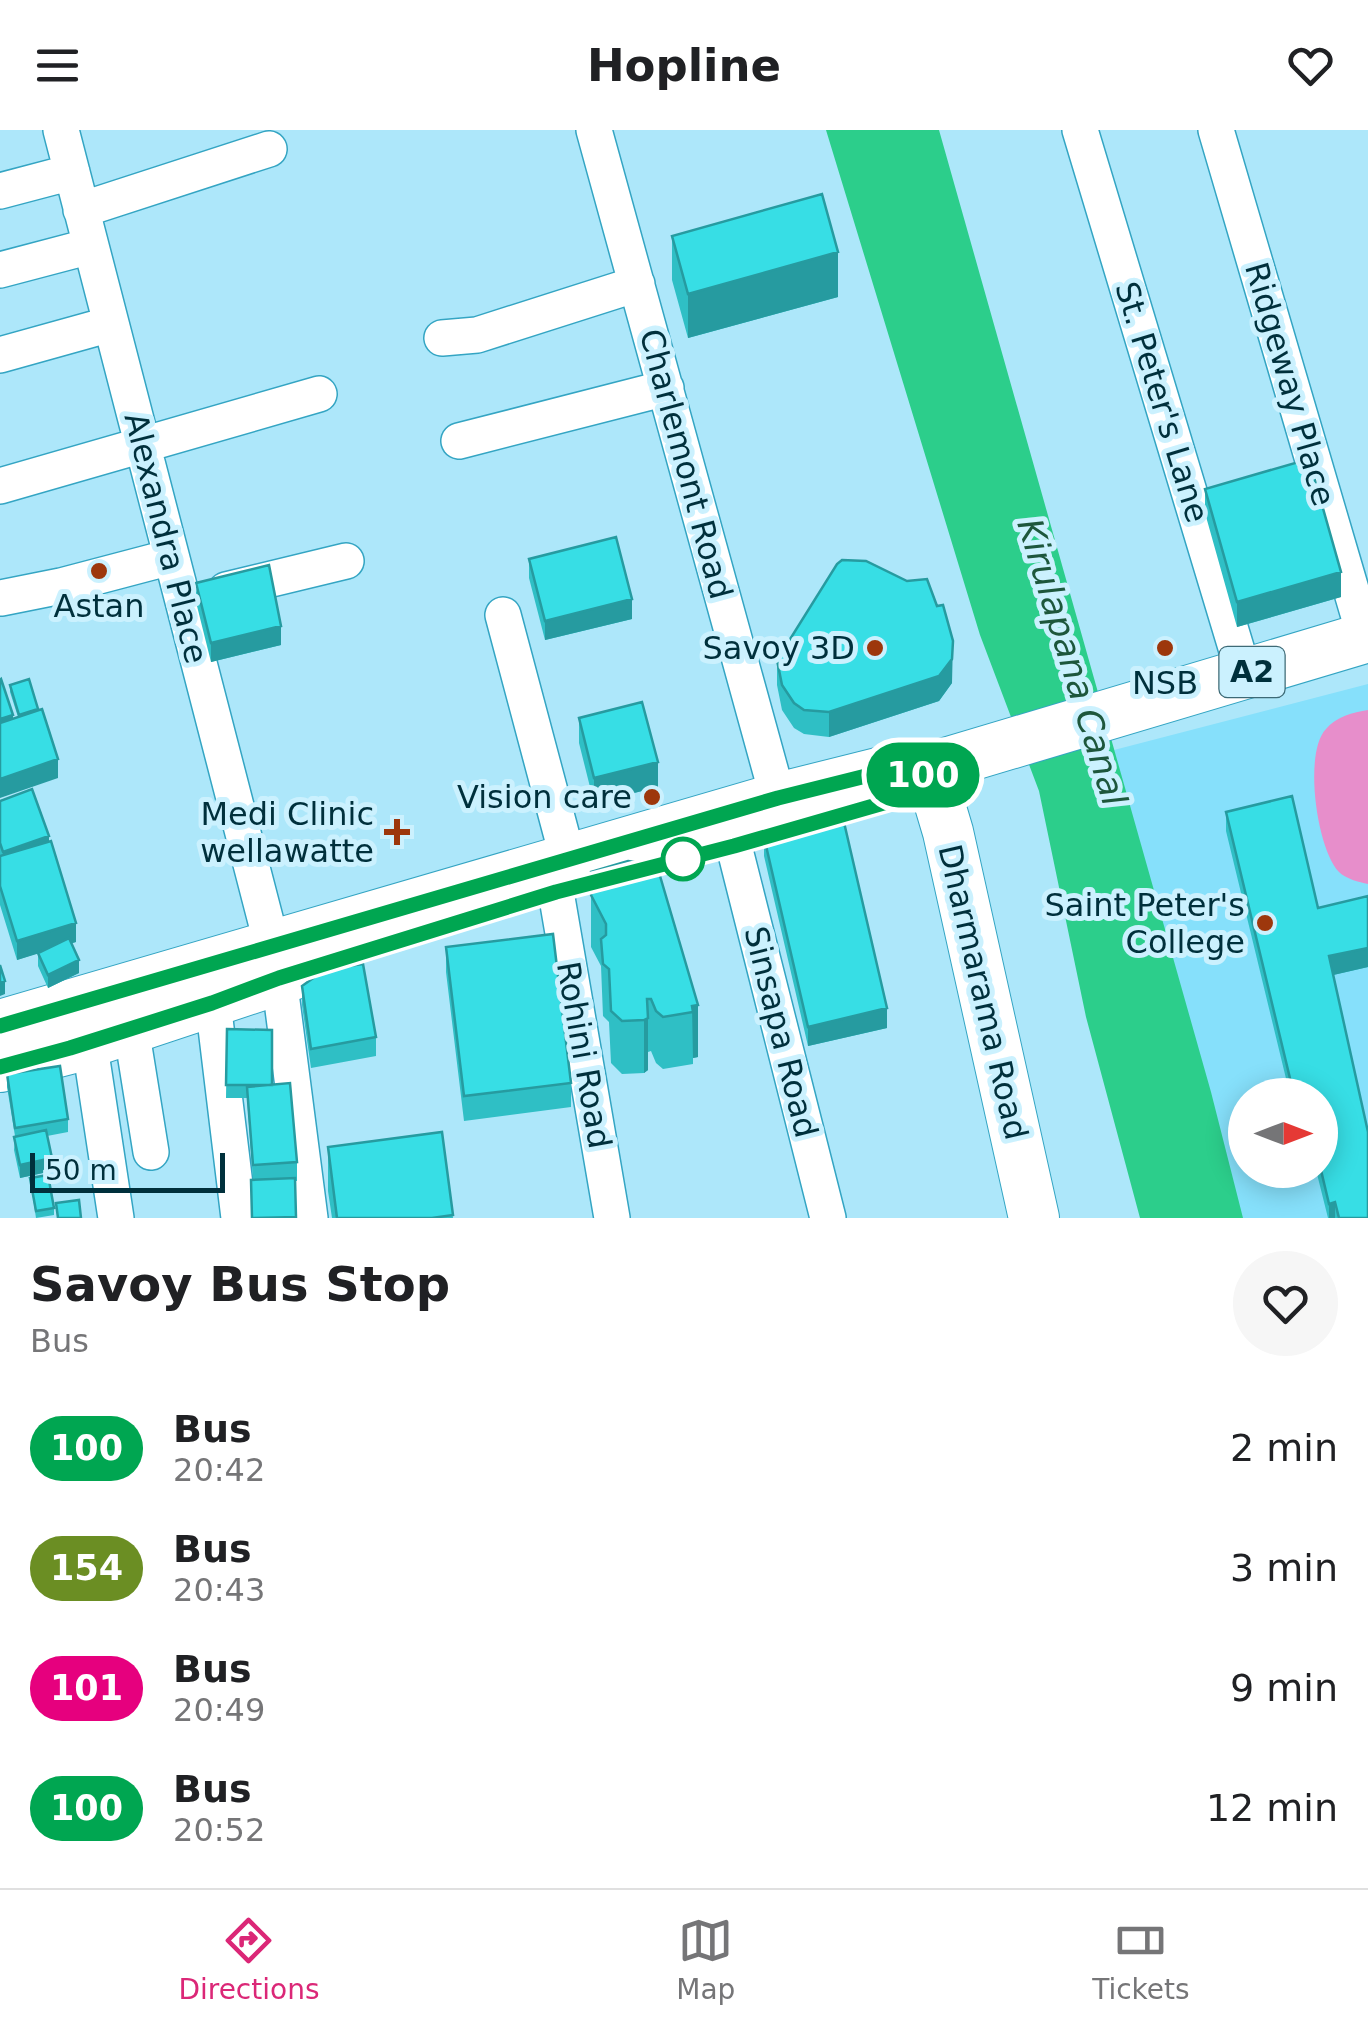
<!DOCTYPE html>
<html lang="en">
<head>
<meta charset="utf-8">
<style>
  :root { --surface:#fff; --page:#f6f6f6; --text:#202124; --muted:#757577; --line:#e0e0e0; --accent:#db2777 }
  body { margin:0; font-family:"DejaVu Sans",sans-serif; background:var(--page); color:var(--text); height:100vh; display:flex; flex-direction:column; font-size:38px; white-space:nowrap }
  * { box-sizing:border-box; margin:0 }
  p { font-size:32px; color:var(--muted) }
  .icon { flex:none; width:55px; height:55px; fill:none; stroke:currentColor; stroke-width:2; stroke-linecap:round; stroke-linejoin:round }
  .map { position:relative; height:1088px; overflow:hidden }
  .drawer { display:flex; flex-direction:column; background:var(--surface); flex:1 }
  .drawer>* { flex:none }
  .badge { padding:0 20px; border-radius:32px; font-size:35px; line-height:65px }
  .needle { width:65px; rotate:90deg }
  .buttons { position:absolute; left:1228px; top:948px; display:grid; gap:20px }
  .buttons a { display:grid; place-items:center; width:110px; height:110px; border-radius:50%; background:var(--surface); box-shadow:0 5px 25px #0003; font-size:50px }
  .scale { position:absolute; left:30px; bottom:25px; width:195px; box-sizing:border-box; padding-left:10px; border:5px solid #00303c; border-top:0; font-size:28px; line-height:35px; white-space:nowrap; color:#00303c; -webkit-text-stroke:8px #cbf1fe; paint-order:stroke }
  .map>.badge { position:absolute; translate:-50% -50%; box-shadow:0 0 0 5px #fff }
  .round { display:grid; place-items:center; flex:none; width:105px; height:105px; border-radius:52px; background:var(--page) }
  .overview { display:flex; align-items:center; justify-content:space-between; height:170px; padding:0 30px }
  h1 { font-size:48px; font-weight:700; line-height:75px }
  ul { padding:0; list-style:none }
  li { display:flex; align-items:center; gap:30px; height:120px; padding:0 30px }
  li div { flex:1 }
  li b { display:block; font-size:38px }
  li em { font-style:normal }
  li .badge { min-width:110px; font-weight:700; text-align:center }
  header { display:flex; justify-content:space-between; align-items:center; height:130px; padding:0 30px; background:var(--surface); font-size:45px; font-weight:700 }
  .menu { display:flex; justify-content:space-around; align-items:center; height:140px; border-top:2px solid var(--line); background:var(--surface); font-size:28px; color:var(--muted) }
  .menu a { display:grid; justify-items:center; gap:5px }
  .menu .selected { color:var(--accent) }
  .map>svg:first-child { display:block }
  .built { fill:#86e0fb; fill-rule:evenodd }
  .green { fill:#e78ecb }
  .water { fill:#2cce8b }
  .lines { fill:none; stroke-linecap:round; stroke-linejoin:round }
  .minor-casing { stroke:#34a5c3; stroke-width:38 }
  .highway-casing { stroke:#34a5c3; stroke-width:52 }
  .minor { stroke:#fff; stroke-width:35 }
  .highway { stroke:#fff; stroke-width:50 }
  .wall { fill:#2fbfc5 }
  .shaded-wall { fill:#269ba0 }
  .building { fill:#37dee5; stroke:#269ba0; stroke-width:2.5 }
  .line-casing { stroke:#fff; stroke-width:22 }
  .line { stroke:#00a651; stroke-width:15 }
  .poi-dot { fill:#9d370c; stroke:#cbf1fe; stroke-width:4 }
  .stop-dot { fill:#fff; stroke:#00a651; stroke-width:5 }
  .labels { text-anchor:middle; stroke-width:10; stroke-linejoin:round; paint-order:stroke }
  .shield { fill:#cbf1fe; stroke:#3d6a76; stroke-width:2.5 }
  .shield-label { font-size:30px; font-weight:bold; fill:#00303c }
  .street-label { font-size:32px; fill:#00303c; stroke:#cbf1fe }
  .poi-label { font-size:32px; fill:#00303c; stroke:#cbf1fe; text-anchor:end }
  .water-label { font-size:35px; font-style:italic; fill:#1d573c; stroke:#cbf1fe }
</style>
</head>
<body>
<header><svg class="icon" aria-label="menu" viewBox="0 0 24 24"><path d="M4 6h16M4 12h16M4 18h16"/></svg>Hopline<svg class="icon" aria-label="heart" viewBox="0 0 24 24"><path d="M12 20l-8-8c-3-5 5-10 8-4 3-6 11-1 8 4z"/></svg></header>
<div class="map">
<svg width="1368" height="1088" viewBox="0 0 1368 1088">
  <rect width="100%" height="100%" fill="#ade7fa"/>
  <!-- built -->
  <path class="built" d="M1368,554v534h-126l-128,-468zM1245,965h75v75h-75z"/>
  <!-- green -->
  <path class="green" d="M1368,580v174c-9,-2 -22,-5 -29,-12 -22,-22 -36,-119 -13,-143 10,-12 27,-17 42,-19z"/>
  <!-- water -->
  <path class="water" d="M826,0h113l272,962 32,126h-103l-54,-201 -47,-226 -59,-156z"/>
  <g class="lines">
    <!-- minor casing -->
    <g class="minor-casing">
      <path id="minor" d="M61,0l211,815
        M594,0l184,668
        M1080,0l164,544
        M1216,0l149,507
        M0,61l72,-19
        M81,80l188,-61
        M0,140l91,-24
        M442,208l35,-3 160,-51
        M0,225l111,-31
        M459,311l207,-53
        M0,356l319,-92
        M226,460l120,-29
        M1,468l60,-12 110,-29
        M503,485l65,244
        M734,716l94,372
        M556,762l56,326
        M279,848l31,240
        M213,873l26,215
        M131,898l20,124
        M89,910l27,178"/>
    </g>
    <!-- highway casing -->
    <g class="highway-casing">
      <path id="highway" d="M929,638l19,64 86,386
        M0,895l778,-227 120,-30h31l439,-131
        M0,937l69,-18 253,-84"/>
    </g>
    <!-- minor -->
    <use href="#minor" class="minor"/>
    <!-- highway -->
    <use href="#highway" class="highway"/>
  </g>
  <!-- wall -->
  <path class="wall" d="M672,106l166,61 -150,41 -16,-58z
    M1205,359l136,108 -104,30 -32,-114z
    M529,429l103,60 -87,21 -16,-62z
    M196,453l85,62 -70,17 -15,-60z
    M777,530l175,23 -13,18 -110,36 -25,-3 -10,-6 -12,-18 -5,-25z
    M10,555l48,93 -45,-59 5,-2 -8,-25z
    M579,588l79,69 -64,16 -15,-60z
    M0,671l49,41 27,100 -5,1 8,30 -31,15 -10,-22v-13l-21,7 -17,-55z
    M1226,682l92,96 50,-12v71l-35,8 35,243h-40l-12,-48h4v-75h-30l-64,-264z
    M764,707l123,191 -79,18 -44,-190z
    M591,742l107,133v52l-5,1v6l-30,5 -7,-6 -5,-12 -3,1v18l-4,3 -22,1 -11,-11 -2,-41 -6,-6 -2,-50 -10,-19z
    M446,817l125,136v24l-107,14 -18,-149z
    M302,856l74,51v19l-65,12 -9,-63z
    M227,899l45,56 25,77v19h-2l1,37h-44l1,-38 -6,-82h-21z
    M7,944l61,45v13l-21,4 5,35 -32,7 -6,-28 1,-14 -8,-49z
    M442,1002l11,86h-121l-4,-27v-44z
    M30,1048l24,30v7l-18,3z"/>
  <!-- shaded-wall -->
  <path class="shaded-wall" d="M838,122v45l-150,41v-44z
    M1341,442v25l-104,30v-25z
    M632,469v20l-87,21v-19z
    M281,496v19l-70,17v-19z
    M953,511l-1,42 -13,18 -110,36v-25z
    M13,585v6l-13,5v-7z
    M58,629v19l-58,20v-19z
    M658,632v25l-64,16v-25z
    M49,706v13l-46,16v-13z
    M76,793v19l-59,18v-19z
    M1368,818v19l-39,9v-20z
    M79,830v13l-31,15v-13z
    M5,851v13l-5,2v-13z
    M698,875v52l-5,1 -1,-52z
    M887,878v20l-79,18v-19z
    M648,888v52l-4,3v-53z
    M52,1028v13l-32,7v-13z
    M1335,1072v16h-6v-14z"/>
  <!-- building -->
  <path class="building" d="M822,64l16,58 -150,42 -16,-58z
    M1309,329l32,113 -104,30 -32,-113z
    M616,407l16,62 -87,22 -16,-62z
    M842,430l24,1 41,20 20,-2 10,27 6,-1 10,36 -1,18 -13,17 -110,36 -25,-2 -10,-7 -12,-18 -5,-25 60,-96z
    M269,435l12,61 -70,17 -15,-60z
    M1,549l12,36 -13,4v-39z
    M29,549l9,30 -19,6 -9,-30z
    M642,572l16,60 -64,16 -15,-60z
    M42,579l16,50 -58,20v-56z
    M32,659l17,47 -46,16 -3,-9v-42z
    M1292,666l26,112 50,-12v52l-39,8 39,176v86h-29l-4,-16 -6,2 -9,-38v-71h-26l-68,-283z
    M843,688l44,190 -79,19 -44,-190z
    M51,711l25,82 -59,18 -17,-55v-30z
    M628,731l25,4 7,11 38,129 -6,1 1,6 -30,5 -7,-6 -5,-12h-4l1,19 -4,2 -22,1 -11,-10 -2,-42 -6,-5 -2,-25 5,-4v-11l-15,-29v-23z
    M553,804l18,149 -107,13 -18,-149z
    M69,808l10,22 -31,15 -10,-22z
    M363,834l13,73 -65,12 -9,-63 24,-17z
    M0,835l5,16 -5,2z
    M227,899l45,1v55h-46z
    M60,936l8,53 -53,9 -8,-54z
    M290,953l7,79 -44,3 -6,-78z
    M46,1000l6,28 -32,7 -6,-28z
    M442,1002l11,83 -21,3h-95l-9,-71z
    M48,1045l6,33 -18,3 -6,-33z
    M295,1048l1,39 -44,1 -1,-38z
    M79,1070l2,18h-23l-2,-15z"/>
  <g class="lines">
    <!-- line casing -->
    <g class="line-casing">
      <path id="line" d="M0,896l778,-228 120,-30h31l-21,28 -174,50 -178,46 -277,86 -67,25 -142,45 -70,19"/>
    </g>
    <!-- line -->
    <use href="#line" class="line"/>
  </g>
  <!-- markers -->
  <g class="poi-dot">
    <circle cx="99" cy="441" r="10"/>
    <circle cx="875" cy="518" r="10"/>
    <circle cx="1165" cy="518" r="10"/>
    <circle cx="652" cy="667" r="10"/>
    <path d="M392 687h10v10h10v10h-10v10h-10v-10h-10v-10h10z"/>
    <circle cx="1265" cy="793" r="10"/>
  </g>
  <circle class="stop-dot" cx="683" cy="729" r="20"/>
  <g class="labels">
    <!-- shield labels -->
    <rect class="shield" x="1219.5" y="517" width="65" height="50" rx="8"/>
    <g class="shield-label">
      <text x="1252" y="552">A2</text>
    </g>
    <!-- street labels -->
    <g class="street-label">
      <text transform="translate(1290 254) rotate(74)" y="11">Ridgeway Place</text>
      <text transform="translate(1162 272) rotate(73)" y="11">St. Peter's Lane</text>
      <text transform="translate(686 334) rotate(75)" y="11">Charlemont Road</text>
      <text transform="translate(166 408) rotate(76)" y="11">Alexandra Place</text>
      <text transform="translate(983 862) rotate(77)" y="11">Dharmarama Road</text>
      <text transform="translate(781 902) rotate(76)" y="11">Sinsapa Road</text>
      <text transform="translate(584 925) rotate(80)" y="11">Rohini Road</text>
    </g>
    <!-- poi labels -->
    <g class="poi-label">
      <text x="99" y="487" text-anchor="middle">Astan</text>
      <text x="855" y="529">Savoy 3D</text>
      <text x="1165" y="564" text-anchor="middle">NSB</text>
      <text x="632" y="678">Vision care</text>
      <text x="374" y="695">Medi Clinic<tspan x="374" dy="37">wellawatte</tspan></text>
      <text x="1245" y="786">Saint Peter's<tspan x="1245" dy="37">College</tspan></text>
    </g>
    <!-- water labels -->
    <g class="water-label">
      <text transform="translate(1072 532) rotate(73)" y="12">Kirulapana Canal</text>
    </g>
  </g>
</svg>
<div class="buttons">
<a><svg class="needle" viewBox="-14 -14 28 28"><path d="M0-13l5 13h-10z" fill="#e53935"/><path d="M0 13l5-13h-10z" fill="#757577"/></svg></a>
</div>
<div class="scale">50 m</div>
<b class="badge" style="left:923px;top:645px;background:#00a651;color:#fff">100</b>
</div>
<section class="drawer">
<div class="overview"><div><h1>Savoy Bus Stop</h1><p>Bus</p></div><a class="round"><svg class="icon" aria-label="heart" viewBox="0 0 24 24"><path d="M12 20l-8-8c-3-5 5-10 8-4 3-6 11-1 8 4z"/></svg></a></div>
<ul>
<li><span class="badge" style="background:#00a651;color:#fff">100</span><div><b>Bus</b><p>20:42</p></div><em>2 min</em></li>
<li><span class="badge" style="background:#6b8e23;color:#fff">154</span><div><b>Bus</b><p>20:43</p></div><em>3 min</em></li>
<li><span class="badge" style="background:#e6007e;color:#fff">101</span><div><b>Bus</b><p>20:49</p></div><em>9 min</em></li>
<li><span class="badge" style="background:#00a651;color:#fff">100</span><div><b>Bus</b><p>20:52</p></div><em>12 min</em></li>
</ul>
</section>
<nav class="menu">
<a class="selected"><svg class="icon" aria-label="directions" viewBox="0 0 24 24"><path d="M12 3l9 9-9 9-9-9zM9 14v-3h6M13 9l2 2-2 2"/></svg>Directions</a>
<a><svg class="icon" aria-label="map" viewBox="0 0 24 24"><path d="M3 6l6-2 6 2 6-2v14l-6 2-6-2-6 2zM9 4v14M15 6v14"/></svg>Map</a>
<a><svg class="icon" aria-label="tickets" viewBox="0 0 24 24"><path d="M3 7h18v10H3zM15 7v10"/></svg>Tickets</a>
</nav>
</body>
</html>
